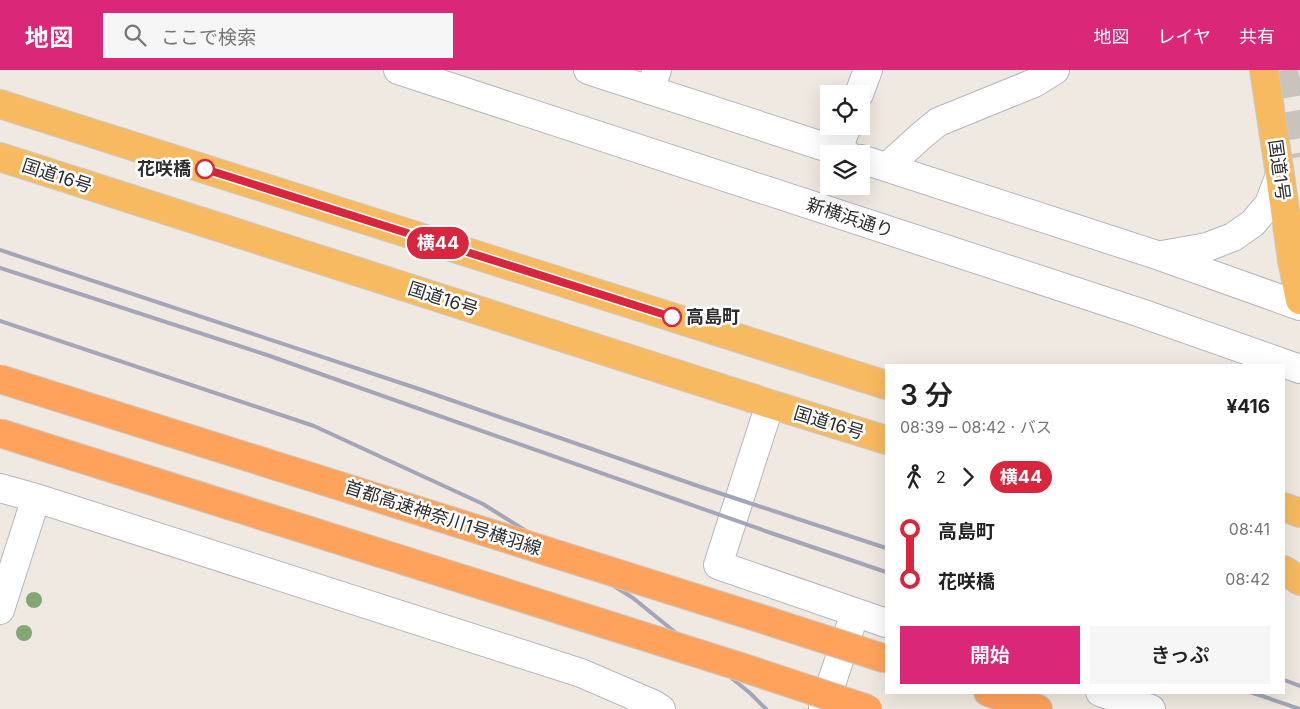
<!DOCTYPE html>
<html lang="ja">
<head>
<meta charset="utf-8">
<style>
  :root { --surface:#fff; --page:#f6f6f6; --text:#222; --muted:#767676; --accent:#db2777 }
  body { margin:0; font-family:Inter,"Noto Sans JP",sans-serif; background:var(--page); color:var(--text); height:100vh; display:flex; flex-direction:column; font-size:19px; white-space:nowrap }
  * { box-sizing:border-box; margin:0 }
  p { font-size:16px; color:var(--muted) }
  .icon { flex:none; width:28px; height:28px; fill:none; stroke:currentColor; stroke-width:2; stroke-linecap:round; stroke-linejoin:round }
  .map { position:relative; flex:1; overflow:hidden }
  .side { position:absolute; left:885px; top:294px; width:400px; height:330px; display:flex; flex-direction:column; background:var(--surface); border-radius:0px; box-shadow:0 5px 20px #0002 }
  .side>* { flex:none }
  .badge { padding:0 10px; border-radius:16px; font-size:18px; line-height:32px }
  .tools { position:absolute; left:820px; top:15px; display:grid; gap:10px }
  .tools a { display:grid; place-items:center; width:50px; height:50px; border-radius:0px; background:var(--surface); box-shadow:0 5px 20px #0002; font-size:25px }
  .map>.badge { position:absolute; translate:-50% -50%; box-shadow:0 0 0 2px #fff }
  .legs { display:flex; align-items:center; gap:8px; height:55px; padding:0 15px; font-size:16px }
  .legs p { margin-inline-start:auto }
  .overview { display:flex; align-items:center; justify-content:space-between; height:85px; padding:0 15px }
  h1 { font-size:28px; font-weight:600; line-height:38px }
  .action { display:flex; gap:10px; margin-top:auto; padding:10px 15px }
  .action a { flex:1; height:58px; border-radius:0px; background:var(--accent); color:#fff; font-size:20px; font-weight:600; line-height:58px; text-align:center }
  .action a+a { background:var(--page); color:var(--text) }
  ul { padding:0 15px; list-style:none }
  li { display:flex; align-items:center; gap:18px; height:50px; font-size:19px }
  li i { display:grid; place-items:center; width:8px; height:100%; margin:0 6px; background:currentColor }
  li i::after { content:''; width:12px; height:12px; margin:-6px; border:4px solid; border-radius:50%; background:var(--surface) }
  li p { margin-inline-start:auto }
  li:first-child i { background:linear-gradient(#0000 50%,currentColor 0) }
  li:last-child i { background:linear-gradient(currentColor 50%,#0000 0) }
  header { display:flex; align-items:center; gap:30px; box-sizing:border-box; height:70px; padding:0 25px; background:var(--accent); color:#fff }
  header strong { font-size:24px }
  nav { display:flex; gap:28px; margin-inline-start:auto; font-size:18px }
  .search { width:350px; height:45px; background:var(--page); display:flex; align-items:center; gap:12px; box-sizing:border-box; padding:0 18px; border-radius:0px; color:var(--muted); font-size:19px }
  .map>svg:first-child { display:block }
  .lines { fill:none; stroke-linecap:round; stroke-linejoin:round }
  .trunk-tunnel { stroke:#c8c4bd; stroke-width:28; stroke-dasharray:28 14; stroke-linecap:butt }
  .minor-casing { stroke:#b4b7c1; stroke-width:30 }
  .tertiary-casing { stroke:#b4b7c1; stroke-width:30 }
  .trunk-casing { stroke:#c9c9c9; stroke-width:30 }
  .motorway-casing { stroke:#c9c9c9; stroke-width:30 }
  .minor { stroke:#fff; stroke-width:28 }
  .tertiary { stroke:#fff; stroke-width:28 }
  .trunk { stroke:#f8ba60; stroke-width:28 }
  .motorway { stroke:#ffa35c; stroke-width:28 }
  .rail { stroke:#a3a6b8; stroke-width:4 }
  .motorway-bridge-casing { stroke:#c9c9c9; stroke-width:30; stroke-linecap:butt }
  .motorway-bridge { stroke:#ffa35c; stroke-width:28 }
  .tree { fill:#84a574 }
  .line-1-casing { stroke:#fff; stroke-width:11 }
  .line-1 { stroke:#d7263d; stroke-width:8 }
  .stop-1-dot { fill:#fff; stroke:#d7263d; stroke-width:2.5 }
  .labels { text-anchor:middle; stroke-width:5; stroke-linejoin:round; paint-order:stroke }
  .stop-label { font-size:18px; font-weight:bold; fill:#2e2e2e; stroke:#fff; text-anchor:end }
  .street-label { font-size:18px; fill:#2e2e2e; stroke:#fff }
</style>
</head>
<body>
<header>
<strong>地図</strong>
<div class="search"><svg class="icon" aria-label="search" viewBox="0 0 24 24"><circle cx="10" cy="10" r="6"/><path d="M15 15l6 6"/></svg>ここで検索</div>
<nav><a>地図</a><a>レイヤ</a><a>共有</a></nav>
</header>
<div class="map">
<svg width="1300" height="639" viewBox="0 0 1300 639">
  <rect width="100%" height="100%" fill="#efe9e1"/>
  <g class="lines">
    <!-- trunk-tunnel -->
    <path class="trunk-tunnel" d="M1284,0l16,87"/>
    <!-- minor casing -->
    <g class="minor-casing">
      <path id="minor" d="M650,20l7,-20
        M859,24l9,-24
        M837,81l10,-25
        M887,97l34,-31 17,-14 96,-39 21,-13
        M770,334l-52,161 168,58
        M1100,622l51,17
        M826,639l-3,-1 29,-86"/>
    </g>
    <!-- tertiary casing -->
    <g class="tertiary-casing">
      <path id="tertiary" d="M398,0l740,242 162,57
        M588,0l259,84
        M861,89l299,97 140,50
        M1162,185l45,-8 26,-10 20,-14 16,-19 11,-29
        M0,418l36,10 545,175 72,31 8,5
        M0,540l36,-112"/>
    </g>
    <!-- trunk casing -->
    <g class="trunk-casing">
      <path id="trunk" d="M1264,0l16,105 12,85 8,40
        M0,34l886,281
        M0,87l770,247 116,36
        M1284,437l16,6
        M1284,500l16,11"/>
    </g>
    <!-- motorway casing -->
    <g class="motorway-casing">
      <path id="motorway" d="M988,622l50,17"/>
    </g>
    <!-- minor -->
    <use href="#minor" class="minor"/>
    <!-- tertiary -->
    <use href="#tertiary" class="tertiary"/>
    <!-- trunk -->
    <use href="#trunk" class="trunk"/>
    <!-- motorway -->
    <use href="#motorway" class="motorway"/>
    <!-- rail -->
    <path class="rail" d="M0,180l422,140 279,97 185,61
      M0,198l267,87 507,179 112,38
      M0,251l314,105 169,78 150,94 117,95 16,16
      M1284,610l16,6
      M1250,622l50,17"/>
    <!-- motorway-bridge casing -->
    <g class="motorway-bridge-casing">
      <path id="motorway-bridge" d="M0,309l759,239 127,41
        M0,363l741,234 127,42"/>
    </g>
    <!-- motorway-bridge -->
    <use href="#motorway-bridge" class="motorway-bridge"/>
  </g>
  <!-- trees -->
  <g class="tree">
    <circle cx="34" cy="530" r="8"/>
    <circle cx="24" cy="563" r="8"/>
  </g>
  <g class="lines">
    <!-- line-1 casing -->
    <g class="line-1-casing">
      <path id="line-1" d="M205,99l467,148"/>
    </g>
    <!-- line-1 -->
    <use href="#line-1" class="line-1"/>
  </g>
  <!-- markers -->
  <g class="stop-1-dot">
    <circle cx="205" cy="99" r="9"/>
    <circle cx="672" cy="247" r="9"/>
  </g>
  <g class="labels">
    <!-- stop labels -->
    <g class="stop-label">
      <text x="191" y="105">花咲橋</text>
      <text x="686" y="253" text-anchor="start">高島町</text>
    </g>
    <!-- street labels -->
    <g class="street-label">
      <text transform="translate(1279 100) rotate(82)" y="6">国道1号</text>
      <text transform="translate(57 106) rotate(18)" y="6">国道16号</text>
      <text transform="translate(850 148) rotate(18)" y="6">新横浜通り</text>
      <text transform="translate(443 229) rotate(18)" y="6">国道16号</text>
      <text transform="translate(829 353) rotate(17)" y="6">国道16号</text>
      <text transform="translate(443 448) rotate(18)" y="6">首都高速神奈川1号横羽線</text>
    </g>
  </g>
</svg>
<div class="tools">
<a><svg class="icon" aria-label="locate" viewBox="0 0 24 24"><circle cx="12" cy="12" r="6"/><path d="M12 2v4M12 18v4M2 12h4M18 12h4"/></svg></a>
<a><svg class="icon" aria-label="layers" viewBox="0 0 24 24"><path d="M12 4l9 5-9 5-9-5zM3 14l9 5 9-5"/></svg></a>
</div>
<b class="badge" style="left:438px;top:173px;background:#d7263d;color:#fff">横44</b>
<section class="side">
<div class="overview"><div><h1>3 分</h1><p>08:39 – 08:42 · バス</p></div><b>¥416</b></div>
<div class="legs"><svg class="icon" aria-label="walk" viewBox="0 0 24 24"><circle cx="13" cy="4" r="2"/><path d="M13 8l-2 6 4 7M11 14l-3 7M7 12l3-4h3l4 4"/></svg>2<svg class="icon" aria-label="forward" viewBox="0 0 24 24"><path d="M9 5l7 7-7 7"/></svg><b class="badge" style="background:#d7263d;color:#fff">横44</b></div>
<ul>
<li><i style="color:#d7263d"></i><b>高島町</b><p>08:41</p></li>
<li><i style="color:#d7263d"></i><b>花咲橋</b><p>08:42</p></li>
</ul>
<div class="action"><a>開始</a><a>きっぷ</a></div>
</section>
</div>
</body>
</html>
